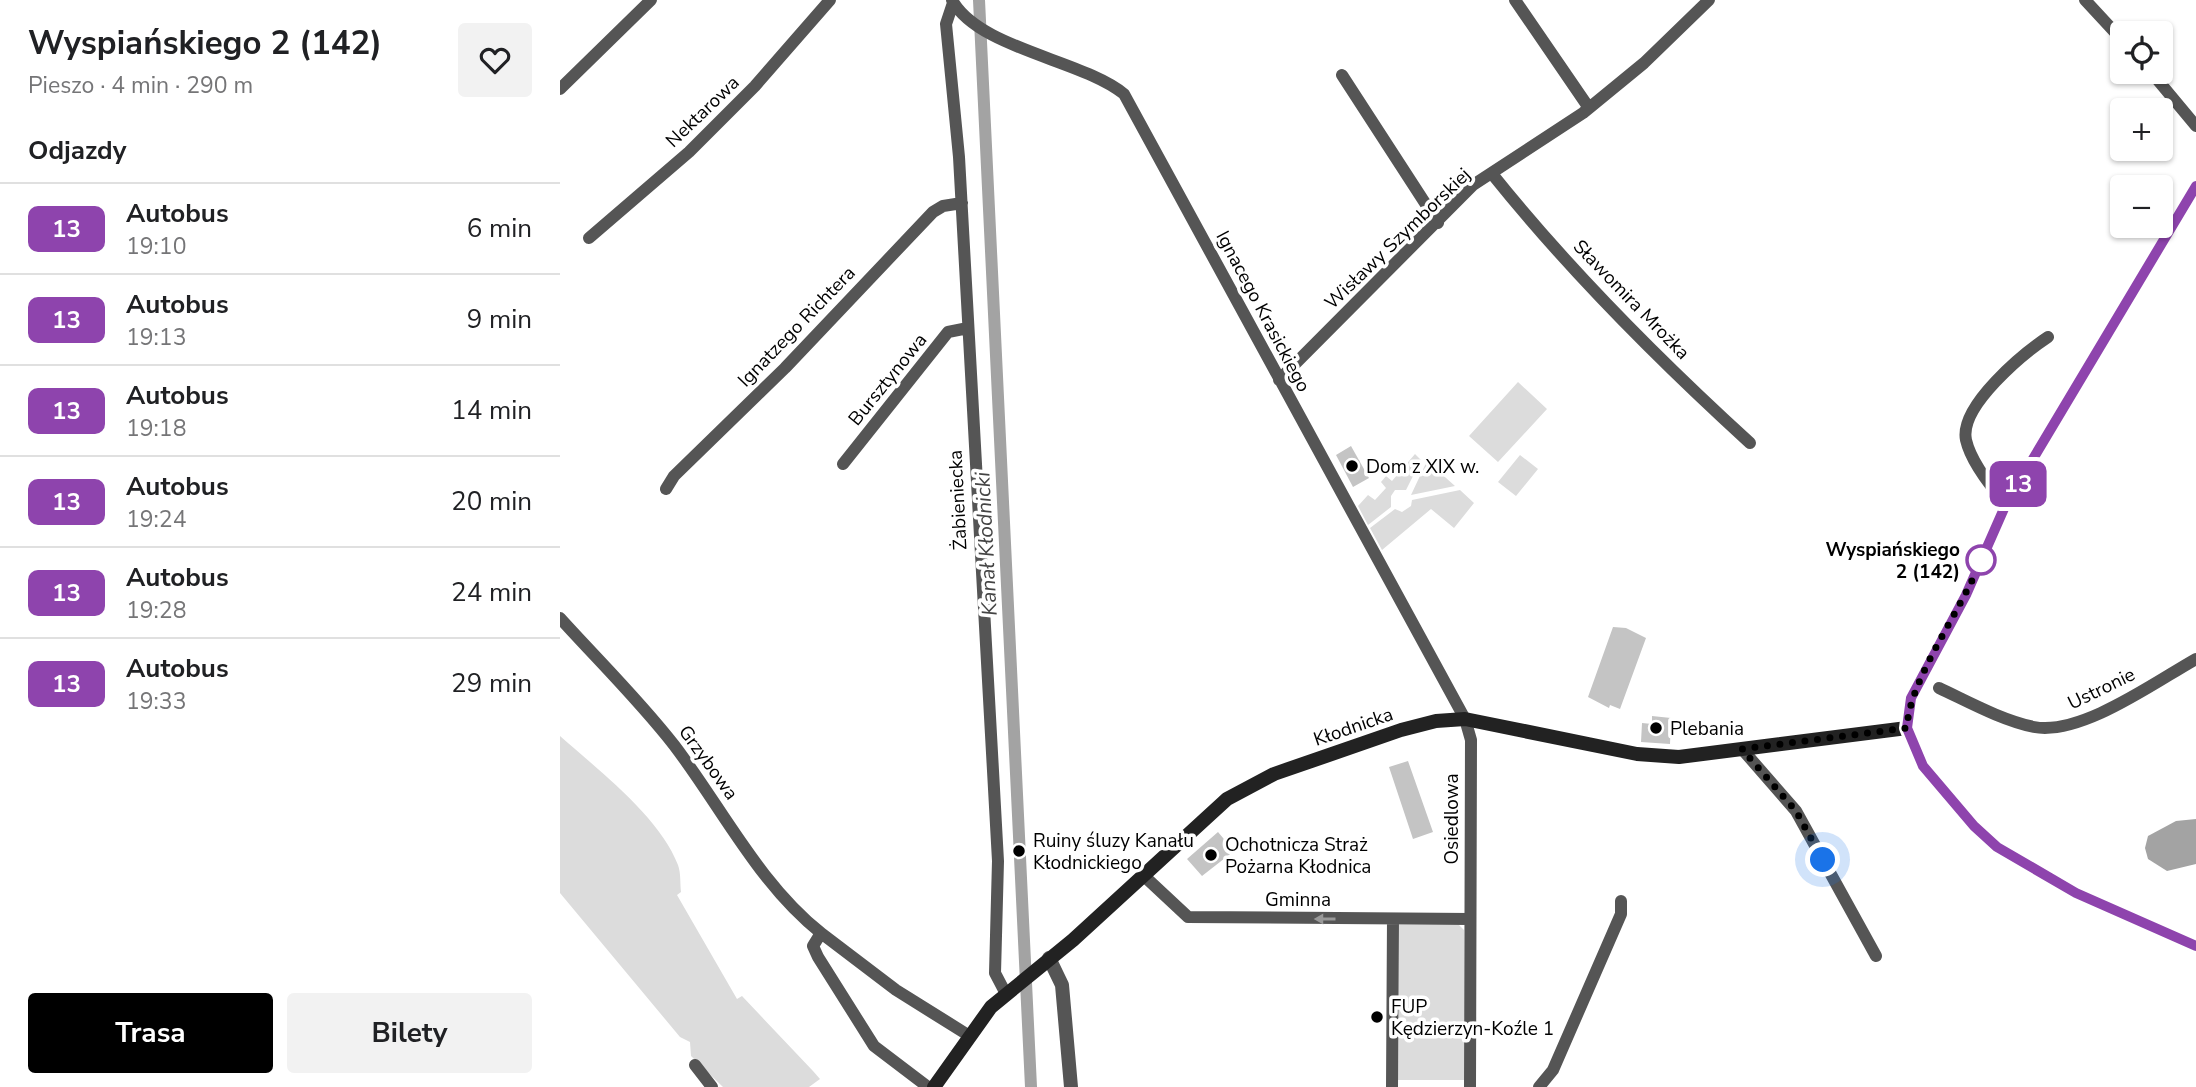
<!DOCTYPE html>
<html lang="pl">
<head>
<meta charset="utf-8">
<style>
  :root { --surface:#fff; --page:#f2f2f2; --text:#202124; --muted:#757577; --line:#e0e0e0; --accent:#000 }
  body { margin:0; font-family:"Nunito Sans",sans-serif; background:var(--page); color:var(--text); height:100vh; display:flex; flex-direction:column; font-size:26px; white-space:nowrap }
  * { box-sizing:border-box; margin:0 }
  p { font-size:23px; color:var(--muted) }
  .icon { flex:none; width:38px; height:38px; fill:none; stroke:currentColor; stroke-width:2; stroke-linecap:round; stroke-linejoin:round }
  .map { position:relative; flex:1; overflow:hidden }
  .side { display:flex; flex-direction:column; background:var(--surface); width:560px }
  .side>* { flex:none }
  .badge { padding:0 14px; border-radius:10px; font-size:24px; line-height:46px }
  .fabs { position:absolute; left:1550px; top:21px; display:grid; gap:14px }
  .fabs a { display:grid; place-items:center; width:63px; height:63px; border-radius:7px; background:var(--surface); box-shadow:0 2px 5px #0004; font-size:35px }
  .you { position:absolute; width:35px; height:35px; margin:-18px; border:5px solid #fff; border-radius:50%; background:#1a73e8; box-shadow:0 0 0 10px #1a73e833 }
  .map>.badge { position:absolute; translate:-50% -50%; box-shadow:0 0 0 4px #fff }
  h2 { padding:0 28px; font-size:26px; line-height:63px }
  .round { display:grid; place-items:center; flex:none; width:74px; height:74px; border-radius:7px; background:var(--page) }
  .summary { display:flex; align-items:center; justify-content:space-between; height:119px; padding:0 28px }
  h1 { font-size:33px; font-weight:700; line-height:52px }
  .primary-button { display:flex; gap:14px; margin-top:auto; padding:14px 28px }
  .primary-button a { flex:1; height:80px; border-radius:7px; background:var(--accent); color:#fff; font-size:28px; font-weight:700; line-height:80px; text-align:center }
  .primary-button a+a { background:var(--page); color:var(--text) }
  ul { padding:0; list-style:none }
  li { display:flex; align-items:center; gap:21px; height:91px; padding:0 28px; border-top:2px solid var(--line) }
  li div { flex:1 }
  li b { display:block; font-size:26px }
  li em { font-style:normal }
  li .badge { min-width:77px; font-weight:700; text-align:center }
  main { display:flex; flex:1; min-height:0 }
  .map>svg:first-child { display:block }
  .green { fill:#dcdcdc }
  .water { fill:#a3a3a3 }
  .lines { fill:none; stroke-linecap:round; stroke-linejoin:round }
  .canal { stroke:#a3a3a3; stroke-width:12 }
  .building { fill:#c4c4c4 }
  .minor { stroke:#555; stroke-width:12 }
  .tertiary { stroke:#555; stroke-width:14 }
  .secondary { stroke:#222; stroke-width:14 }
  .oneway { fill:#999 }
  .line-casing { stroke:#fff; stroke-width:16 }
  .line { stroke:#8e44ad; stroke-width:10 }
  .walk { stroke:#000; stroke-width:7; stroke-dasharray:0 12.6 }
  .poi-dot { fill:#000; stroke:#fff; stroke-width:2.5 }
  .stop-dot { fill:#fff; stroke:#8e44ad; stroke-width:3.5 }
  .labels { text-anchor:middle; stroke-width:7; stroke-linejoin:round; paint-order:stroke }
  .street-label { font-size:19px; fill:#000; stroke:#fff }
  .poi-label { font-size:19px; fill:#000; stroke:#fff; text-anchor:start }
  .stop-label { font-size:19px; font-weight:bold; fill:#000; stroke:#fff; text-anchor:end }
  .water-label { font-size:21px; font-style:italic; fill:#444; stroke:#fff }
</style>
</head>
<body>
<main>
<section class="side">
<div class="summary"><div><h1>Wyspiańskiego 2 (142)</h1><p>Pieszo · 4 min · 290 m</p></div><a class="round"><svg class="icon" aria-label="heart" viewBox="0 0 24 24"><path d="M12 20l-8-8c-3-5 5-10 8-4 3-6 11-1 8 4z"/></svg></a></div>
<h2>Odjazdy</h2>
<ul>
<li><span class="badge" style="background:#8e44ad;color:#fff">13</span><div><b>Autobus</b><p>19:10</p></div><em>6 min</em></li>
<li><span class="badge" style="background:#8e44ad;color:#fff">13</span><div><b>Autobus</b><p>19:13</p></div><em>9 min</em></li>
<li><span class="badge" style="background:#8e44ad;color:#fff">13</span><div><b>Autobus</b><p>19:18</p></div><em>14 min</em></li>
<li><span class="badge" style="background:#8e44ad;color:#fff">13</span><div><b>Autobus</b><p>19:24</p></div><em>20 min</em></li>
<li><span class="badge" style="background:#8e44ad;color:#fff">13</span><div><b>Autobus</b><p>19:28</p></div><em>24 min</em></li>
<li><span class="badge" style="background:#8e44ad;color:#fff">13</span><div><b>Autobus</b><p>19:33</p></div><em>29 min</em></li>
</ul>
<div class="primary-button"><a>Trasa</a><a>Bilety</a></div>
</section>
<div class="map">
<svg width="1636" height="1087" viewBox="0 0 1636 1087">
  <rect width="100%" height="100%" fill="#fff"/>
  <!-- green -->
  <path class="green" d="M958,382l29,27 -49,53 -29,-26z
    M855,454l6,6 -15,30h-11l-4,6v11l-23,18 -10,-19 10,-11 7,5 11,-12 -5,-6 5,-6 6,5z
    M960,455l18,14 -22,27 -18,-14z
    M867,461l28,25 -44,9z
    M900,490l14,13 -20,25 -23,-19 -49,41 -12,-22 25,-19 7,3 9,-6 1,-6z
    M0,736c37,33 100,81 118,129 3,8 2,19 3,27l-4,3 60,104 5,-3 71,75 7,8 -11,8h-86l-32,-31 -1,-14 -10,-5 -120,-144z
    M839,925h60l5,5v150h-66z"/>
  <!-- water -->
  <path class="water" d="M1636,819v45l-29,7 -19,-12 -3,-11 3,-12 28,-15z"/>
  <g class="lines">
    <!-- canal -->
    <path class="canal" d="M419,0l52,1087"/>
  </g>
  <!-- building -->
  <path class="building" d="M791,446l18,32 -16,9 -17,-32z
    M1053,627l13,1 20,10 -26,71 -10,-4 -1,3 -21,-11z
    M1092,716l19,2 -1,26 -29,-2 1,-19 10,1z
    M848,761l25,71 -20,7 -24,-72z
    M658,832l16,19 -32,25 -15,-17z"/>
  <g class="lines">
    <!-- minor -->
    <path class="minor" d="M392,0c27,49 131,60 172,94l341,625 6,21 -1,347
      M955,0l74,108
      M1525,0l38,41
      M393,3l-7,21 13,133 39,704 -3,112 11,21
      M1591,72l45,54
      M782,75l96,148
      M0,89l91,-89
      M933,175c77,96 166,185 257,268
      M29,238l100,-86 66,-66 75,-86
      M719,380l194,-195 110,-72 61,-50 65,-63
      M283,464l105,-132 20,-4
      M106,489l8,-13 111,-108 148,-156 10,-6 19,-3
      M1446,504c-15,-17 -35,-42 -40,-64 -7,-34 58,-87 82,-103
      M0,618c38,42 79,82 114,127 48,63 85,139 147,188l-8,13 5,11 56,89 54,41
      M1379,688c30,14 62,32 95,39 47,9 121,-45 162,-68
      M1182,749l54,62 80,145
      M583,875l45,42 282,2
      M261,933l75,57 72,45
      M135,1065l17,22
      M832,1087l1,-168
      M979,1087l14,-17 68,-156v-13"/>
    <!-- tertiary -->
    <path class="tertiary" d="M489,958l13,27 9,102"/>
    <!-- secondary -->
    <path class="secondary" d="M1636,186l-190,318 -40,91 -55,103 -4,30 16,38 51,60 23,21 79,46 120,53
      M374,1087l57,-80 82,-67 154,-141 47,-25 127,-44 35,-9 29,-2 172,35 42,3 228,-29"/>
  </g>
  <!-- one-way arrows -->
  <defs><path id="oneway-solid" d="M-6-.8H1V-3.2L6.5 0L1 3.2V.8H-6Z" transform="scale(1.75)"/></defs>
  <use class="oneway" href="#oneway-solid" transform="translate(765 919) rotate(-180)"/>
  <g class="lines">
    <!-- line casing -->
    <g class="line-casing">
      <path id="line" d="M1636,186l-190,318 -40,91 -55,103 -4,30 16,38 51,60 23,21 79,46 120,53"/>
    </g>
    <!-- line -->
    <use href="#line" class="line"/>
    <!-- walk -->
    <path class="walk" d="M1263,860l-27,-49 -54,-62 165,-21c2,-49 55,-118 74,-168"/>
  </g>
  <!-- markers -->
  <g class="poi-dot">
    <circle cx="792" cy="466" r="7"/>
    <circle cx="1096" cy="728" r="7"/>
    <circle cx="459" cy="851" r="7"/>
    <circle cx="651" cy="855" r="7"/>
    <circle cx="817" cy="1017" r="7"/>
  </g>
  <circle class="stop-dot" cx="1421" cy="560" r="14"/>
  <g class="labels">
    <!-- street labels -->
    <g class="street-label">
      <text transform="translate(142 111) rotate(-44)" y="7">Nektarowa</text>
      <text transform="translate(837 238) rotate(-44)" y="7">Wisławy Szymborskiej</text>
      <text transform="translate(1072 299) rotate(46)" y="7">Sławomira Mrożka</text>
      <text transform="translate(704 311) rotate(62)" y="7">Ignacego Krasickiego</text>
      <text transform="translate(236 326) rotate(-46)" y="7">Ignatzego Richtera</text>
      <text transform="translate(327 379) rotate(-51)" y="7">Bursztynowa</text>
      <text transform="translate(397 500) rotate(-93)" y="7">Żabieniecka</text>
      <text transform="translate(1541 688) rotate(-26)" y="7">Ustronie</text>
      <text transform="translate(793 726) rotate(-19)" y="7">Kłodnicka</text>
      <text transform="translate(149 762) rotate(54)" y="7">Grzybowa</text>
      <text transform="translate(891 819) rotate(-90)" y="7">Osiedlowa</text>
      <text x="738" y="906">Gminna</text>
    </g>
    <!-- poi labels -->
    <g class="poi-label">
      <text x="806" y="473">Dom z XIX w.</text>
      <text x="1110" y="735">Plebania</text>
      <text x="473" y="847">Ruiny śluzy Kanału<tspan x="473" dy="22">Kłodnickiego</tspan></text>
      <text x="665" y="851">Ochotnicza Straż<tspan x="665" dy="22">Pożarna Kłodnica</tspan></text>
      <text x="831" y="1013">FUP<tspan x="831" dy="22">Kędzierzyn-Koźle 1</tspan></text>
    </g>
    <!-- stop labels -->
    <g class="stop-label">
      <text x="1400" y="556">Wyspiańskiego<tspan x="1400" dy="22">2 (142)</tspan></text>
    </g>
    <!-- water labels -->
    <g class="water-label">
      <text transform="translate(426 544) rotate(-93)" y="7">Kanał Kłodnicki</text>
    </g>
  </g>
</svg>
<div class="fabs">
<a><svg class="icon" aria-label="locate" viewBox="0 0 24 24"><circle cx="12" cy="12" r="6"/><path d="M12 2v4M12 18v4M2 12h4M18 12h4"/></svg></a>
<a>+</a>
<a>−</a>
</div>
<div class="you" style="left:1263px;top:860px"></div>
<b class="badge" style="left:1458px;top:484px;background:#8e44ad;color:#fff">13</b>
</div>
</main>
</body>
</html>
